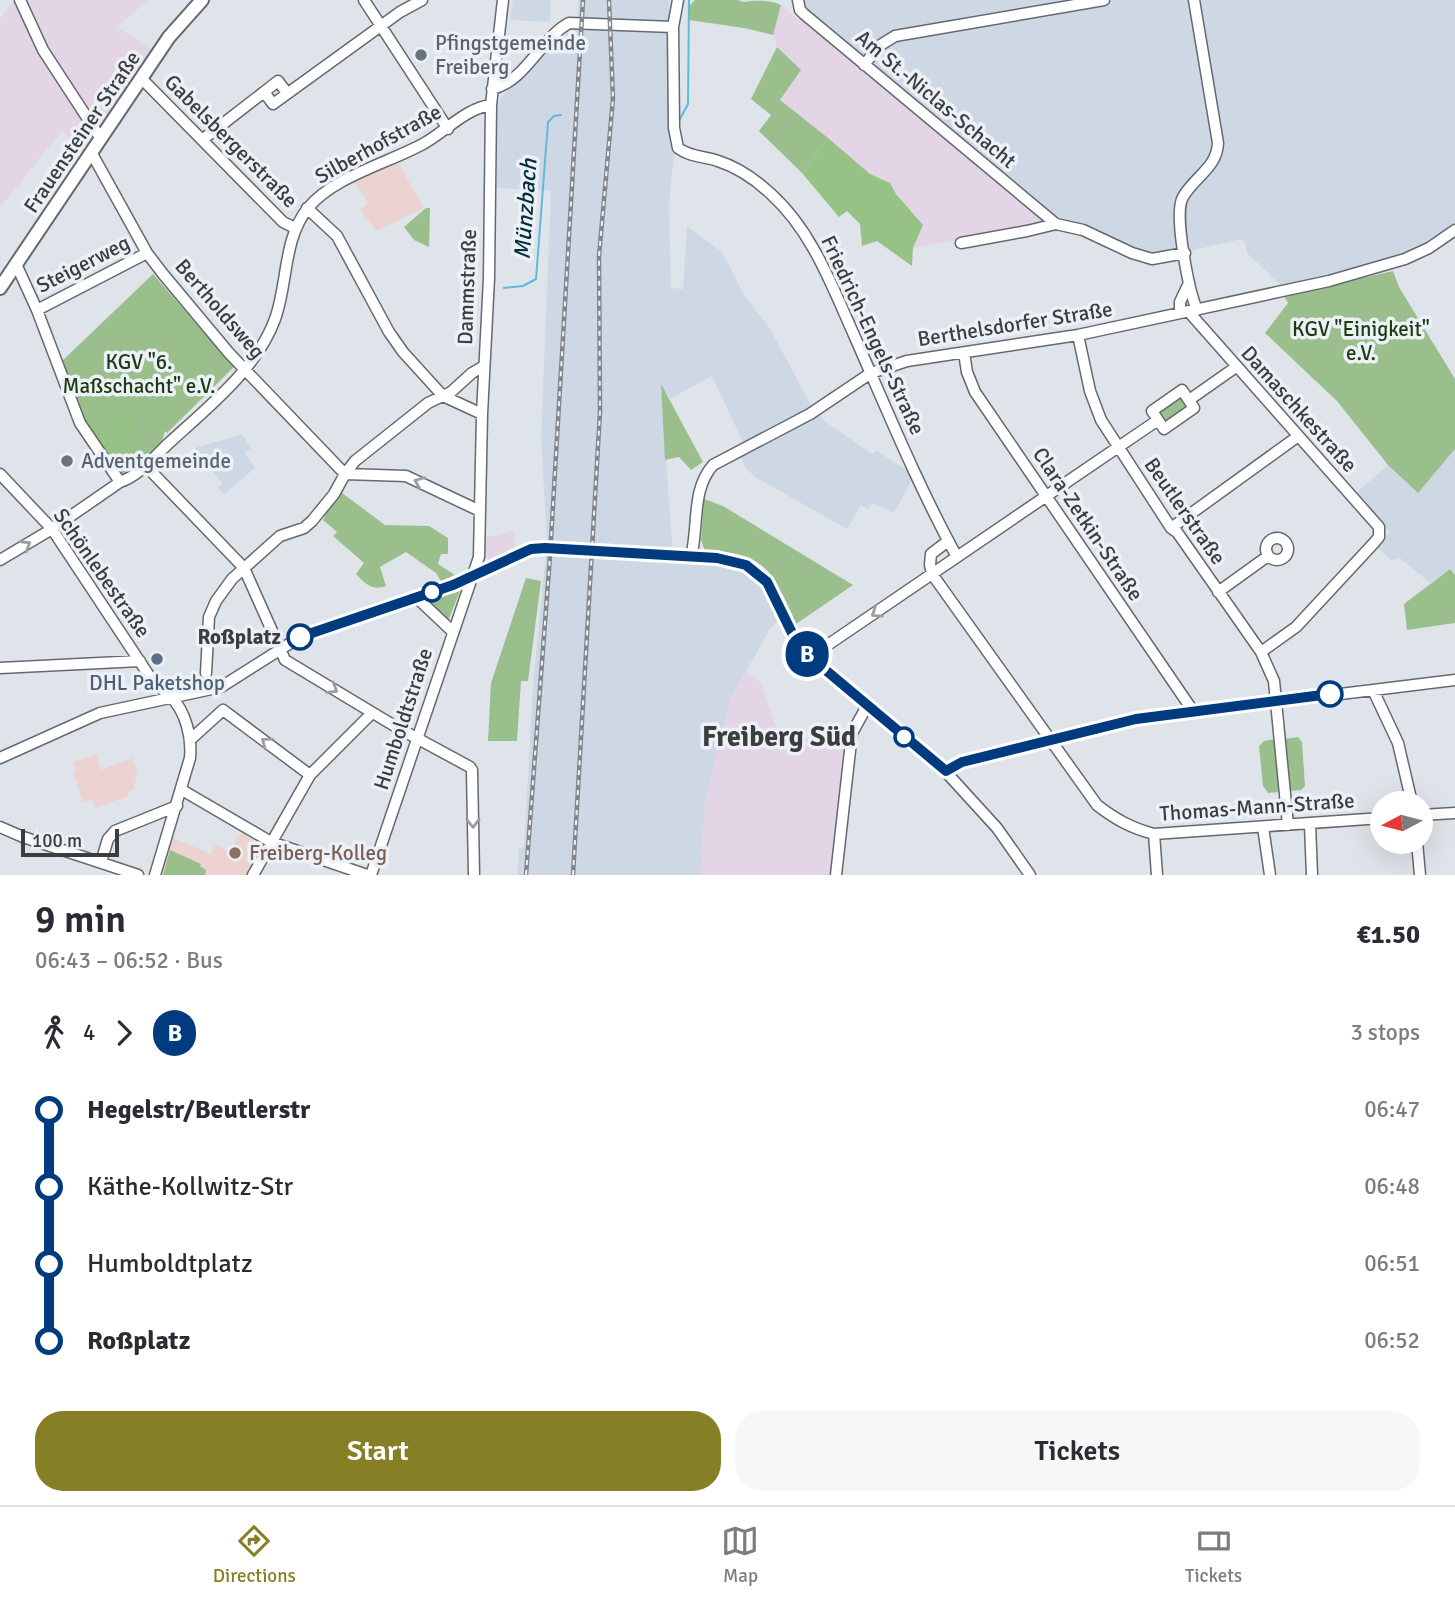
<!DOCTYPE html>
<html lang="en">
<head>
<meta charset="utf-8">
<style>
  :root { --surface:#fff; --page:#f7f7f7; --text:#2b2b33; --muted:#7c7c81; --line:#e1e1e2; --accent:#877f25 }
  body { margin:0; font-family:Signika,sans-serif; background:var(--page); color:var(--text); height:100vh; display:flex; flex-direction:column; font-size:26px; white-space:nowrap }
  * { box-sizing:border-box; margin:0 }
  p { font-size:23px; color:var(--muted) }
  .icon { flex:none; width:38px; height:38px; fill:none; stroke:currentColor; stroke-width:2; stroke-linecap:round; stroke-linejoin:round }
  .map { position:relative; height:875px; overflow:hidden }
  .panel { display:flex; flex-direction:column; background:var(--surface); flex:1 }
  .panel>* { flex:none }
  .badge { padding:0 14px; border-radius:23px; font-size:24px; line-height:46px }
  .needle { width:46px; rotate:263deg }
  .buttons { position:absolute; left:1370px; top:791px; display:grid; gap:14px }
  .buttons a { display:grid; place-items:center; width:63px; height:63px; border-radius:50%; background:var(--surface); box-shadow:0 7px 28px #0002; font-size:35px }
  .scale { position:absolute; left:21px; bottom:18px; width:98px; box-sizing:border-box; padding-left:7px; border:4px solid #3b3d3f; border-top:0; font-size:19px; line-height:24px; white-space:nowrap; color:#3b3d3f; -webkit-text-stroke:5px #ecf1f7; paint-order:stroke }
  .map>.badge { position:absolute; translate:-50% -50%; box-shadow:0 0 0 4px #fff }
  .legs { display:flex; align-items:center; gap:10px; height:77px; padding:0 35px; font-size:23px }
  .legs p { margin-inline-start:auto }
  .overview { display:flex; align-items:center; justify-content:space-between; height:119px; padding:0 35px }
  h1 { font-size:38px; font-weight:600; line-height:52px }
  .button { display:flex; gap:14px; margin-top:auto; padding:14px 35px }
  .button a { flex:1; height:80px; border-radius:28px; background:var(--accent); color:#fff; font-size:28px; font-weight:600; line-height:80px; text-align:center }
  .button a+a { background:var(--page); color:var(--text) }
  ul { padding:0 35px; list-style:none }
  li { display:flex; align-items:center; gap:24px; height:77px; font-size:26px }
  li i { display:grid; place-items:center; width:10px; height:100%; margin:0 9px; background:currentColor }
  li i::after { content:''; width:18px; height:18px; margin:-9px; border:5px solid; border-radius:50%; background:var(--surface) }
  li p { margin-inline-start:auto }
  li:first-child i { background:linear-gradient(#0000 50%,currentColor 0) }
  li:last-child i { background:linear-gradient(currentColor 50%,#0000 0) }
  .tab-bar { display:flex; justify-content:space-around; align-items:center; height:98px; border-top:2px solid var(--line); background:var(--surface); font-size:19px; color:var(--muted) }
  .tab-bar a { display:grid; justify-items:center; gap:4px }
  .tab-bar .current { color:var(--accent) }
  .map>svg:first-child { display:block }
  .commercial { fill:#e3d4e6 }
  .built { fill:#ced8e4 }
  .education { fill:#edd2d2 }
  .green { fill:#9abf8d }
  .forest { fill:#96c385 }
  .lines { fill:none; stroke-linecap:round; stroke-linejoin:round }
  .stream { stroke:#61b9dc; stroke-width:2 }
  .minor-tunnel { stroke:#bec3c8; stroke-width:10; stroke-dasharray:10 5; stroke-linecap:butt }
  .minor-casing { stroke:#64696e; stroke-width:13 }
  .major-casing { stroke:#64696e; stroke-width:16 }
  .minor { stroke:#fff; stroke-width:10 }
  .major { stroke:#fff; stroke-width:12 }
  .rail-casing { stroke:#828589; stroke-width:4.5 }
  .rail { stroke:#ecf1f7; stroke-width:2; stroke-dasharray:5; stroke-linecap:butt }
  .oneway { stroke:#9d9e9f }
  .line-1-casing { stroke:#fff; stroke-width:16 }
  .line-1 { stroke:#003b80; stroke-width:10 }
  .worship-dot { fill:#6b7280; stroke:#ecf1f7; stroke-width:2.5 }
  .stop-1-dot { fill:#fff; stroke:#003b80; stroke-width:3.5 }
  .service-dot { fill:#5c6f8a; stroke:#ecf1f7; stroke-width:2.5 }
  .education-dot { fill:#8d6e63; stroke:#ecf1f7; stroke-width:2.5 }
  .labels { text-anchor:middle; stroke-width:7; stroke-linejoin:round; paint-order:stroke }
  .worship-label { font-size:21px; fill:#5b616d; stroke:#ecf1f7; text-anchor:start }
  .street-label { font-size:21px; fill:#3b3d3f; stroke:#ecf1f7 }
  .park-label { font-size:21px; fill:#1c3b10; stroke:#ecf1f7 }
  .stop-label { font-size:21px; font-weight:bold; fill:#3b3d3f; stroke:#ecf1f7; text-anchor:end }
  .service-label { font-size:21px; fill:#4e5e75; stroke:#ecf1f7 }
  .education-label { font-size:21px; fill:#785e54; stroke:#ecf1f7; text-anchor:start }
  .water-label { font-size:23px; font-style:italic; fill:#032e3c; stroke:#ecf1f7 }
  .district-label { font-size:28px; font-weight:bold; fill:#3b3d3f; stroke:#ecf1f7 }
</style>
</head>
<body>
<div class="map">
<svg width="1455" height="875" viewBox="0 0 1455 875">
  <rect width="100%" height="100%" fill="#dfe4ea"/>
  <!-- commercial -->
  <path class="commercial" d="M15,0h133l-31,27 37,24 -73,105 -18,-26 -63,77v-189z
    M781,5l15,13 4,1 4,-5 244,204 -3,6 -132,24 10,-23 -27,-31 -6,-11 -20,-9 -90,-74 20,-30 -23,-23 -4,-12z
    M513,531l3,16 -27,13 -4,-4 1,-20h10z
    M745,673l16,9 18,54 69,6 -13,133h-135l5,-73 24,-101z"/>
  <!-- built -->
  <path class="built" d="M513,0h38l-1,22 -40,-2z
    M578,0h91v137l5,18 -5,50 2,83 12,1 4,-63 35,26 22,43 25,32 43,80 14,15 46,32 5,-3 31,20 6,6 -20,36 -21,-10 -5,6 -7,-4 -14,24 -92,-52 -10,-10 -5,-11 7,-5 -35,-75 -42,23 -9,-13 12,172 67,6 25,21 16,32 -11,12 -41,72 -24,101 -5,73h-183l2,-27h5l9,-163 14,-144 -6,-102 10,-248 -54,-3v-78l2,-10 46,-50 6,5 14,-12 2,-14 10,-4z
    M796,0h659v226l-35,23 -17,7 -122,35 -1,-7 -32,-30 -4,-13 -2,-2 -79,18 -16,-2 -83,-31 -118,-89z
    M242,434l9,14 -6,5 10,15 -30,26 -7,-6 4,-5 -27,-35z
    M1455,449v126l-5,-6 -20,14 -30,-25 -9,2 -15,-13 13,-15 -34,-38 33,-29 30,28z"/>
  <!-- education -->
  <path class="education" d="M397,161l27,47 -48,23 -16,-22 8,-6 -14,-20z
    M96,754l5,16 32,-12 4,13 -3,18 -6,3 1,4 -34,12 -3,-8 -9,2 -10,-30 3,-2 -3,-8z
    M242,833l19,13 -14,29h-86l12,-37 38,16 5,-10 13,8z"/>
  <!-- green -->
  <path class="green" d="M695,0h43l6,2c11,-2 27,-2 37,3l-8,30 -29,-7 -55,-8 1,-15z
    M777,47l24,23 -21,30 48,38 -26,35 -43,-42 12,-16 -20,-16z
    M426,208h4l-1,39 -15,-7 -10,-13z
    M1393,271l6,16 56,92v70l-37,44 -30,-28 -51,-64 -72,-68 23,-30 -7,-12 42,-4z
    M153,274l81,93 -67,66 -2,-2 -4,14 -38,30 -7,-6 -34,-50 -21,-57z
    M661,384l42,78 -12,8 -12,-13 -14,3z
    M1179,396l9,7 -1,9 -23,11 -5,-6 -1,-8z
    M338,490l47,35 44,1 19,12v16h-7l-3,10 17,11 -14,6 -5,-8 -30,-21 -26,15 6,19c-15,5 -20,-2 -30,-12l8,-11 -31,-27 4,-4 -14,-12z
    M704,499l19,7 130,79 -57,39c-22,-51 -30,-73 -91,-73l-4,-11z
    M1450,569l5,6v48l-48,7 -3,-26z
    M526,578l15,3 -13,100h-7l-4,60h-29l3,-58z
    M460,591l-12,30 -22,-20z
    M1298,737l4,5 3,44 -4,4 -13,1 -4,-52z
    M1275,739l4,53 -11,1 -5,-7 -4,-40 5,-5z
    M170,850l31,14 -1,2 6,4 -1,5h-42z"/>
  <!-- forest -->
  <path class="forest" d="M828,138l42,36 20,9 6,11 27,31 -10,23 -1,18 -35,-25 -15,5 -2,-22 -13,-13 -8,6 -37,-44z
    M75,399l40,44 3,-12 -5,-9 7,-10 10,1 4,7 -5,24 3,15 -6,4 -13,2 -29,-39z"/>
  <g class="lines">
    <!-- stream -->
    <path class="stream" d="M676,120l4,-1 8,-15 1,-104
      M504,288l19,-2 13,-7 12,-157 6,-6 7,-1"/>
    <!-- minor-tunnel -->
    <path class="minor-tunnel" d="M545,548l98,5"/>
    <!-- minor casing -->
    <g class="minor-casing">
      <path id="minor" d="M20,0l23,50 58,89
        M364,0l84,129
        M678,0l-5,27 1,101 4,20c12,9 25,8 40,13 19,6 38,19 53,33 41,37 61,92 83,141 33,75 64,151 103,222
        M798,0l2,10 4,4 252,210 27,6 49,23 20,6 33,-6
        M1194,0l24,143c-1,25 -24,34 -35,54 -10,16 6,94 14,113
        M864,65l15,-19 16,-10 209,-36
        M141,78l142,144 12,6
        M492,89c34,-8 48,-50 77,-66l104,4
        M264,92l14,-11 9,12
        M202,140l62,-48 9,12 127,-92 22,-12
        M91,152l56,101 16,21 66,79 116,121
        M307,208l30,28 52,96 14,20 40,44 39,18
        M961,243l66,-12 29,-7
        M16,264l21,46 43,113 40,59
        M37,310l110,-57
        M1188,311l191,216v10l-6,7 -77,83 -35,25
        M1180,313v-11l8,-17
        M1078,335l12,56 11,29 70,108 6,4 84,120 13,29 14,144
        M964,353l3,19 8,20 218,319
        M1182,390l12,18 -30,21 -12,-18z
        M1189,400l47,-33
        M146,466l98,102 41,92 113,68 72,39 2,3 2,105
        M0,474l52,55 98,148c6,8 13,13 20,19 16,15 22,42 20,62l-35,117
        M345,474l61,2 74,35
        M1171,528l126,-91
        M1266 549a11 11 0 1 1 22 0a11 11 0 1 1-22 0Z
        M948,541l-17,13 -1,11 2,9 165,231c18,14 34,23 57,29l228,-16
        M643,553l10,1
        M668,555c40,3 87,-2 107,40 10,23 18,43 35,62l135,114 52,57 33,47
        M691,557c8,-31 0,-67 22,-92l97,-51 61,-41 36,-12 171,-26 251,-54 76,-22 24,-11 26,-18
        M0,560l52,-31 68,-47c20,-7 34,-25 49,-39 38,-35 88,-74 106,-124 13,-36 8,-80 33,-111 25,-31 80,-45 115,-64 22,-12 43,-36 68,-39
        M1218,592l50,-36
        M416,597l36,34
        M810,657l348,-237
        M0,668l140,-7
        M206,673l3,-56 7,-16 16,-22 48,-43 24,-8 8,-7 22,-27 11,-20 10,-13 73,-58 23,-11 21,-19 12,-7
        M1373,690l25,53 14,60
        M190,740l33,-30 87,65
        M0,758l100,-45 121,-26 79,-50 150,-51 81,-37 14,-1
        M945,771l17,-9 174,-43 319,-39
        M182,790l89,52 96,33
        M1421,815l34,-2
        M1310,824l2,51
        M0,827l23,10 115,38
        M1263,827l7,48
        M1154,834l3,41
        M1417,842l3,33
        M101,862l7,-23 7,-8 62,-25
        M253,875l57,-100 62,-62
        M371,875l108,-318 3,-143 7,-136 2,-173 12,-105
        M836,875l16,-142 15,-27"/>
    </g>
    <!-- major casing -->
    <g class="major-casing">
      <path id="major" d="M0,288l169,-251 33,-37"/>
    </g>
    <!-- minor -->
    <use href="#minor" class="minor"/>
    <!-- major -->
    <use href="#major" class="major"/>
    <!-- rail casing -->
    <g class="rail-casing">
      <path id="rail" d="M526,875l24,-319 33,-556
        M573,875l27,-463 -1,-156 14,-158 -4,-98"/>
    </g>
    <!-- rail -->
    <use href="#rail" class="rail"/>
  </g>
  <!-- one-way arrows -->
  <defs><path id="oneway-chevron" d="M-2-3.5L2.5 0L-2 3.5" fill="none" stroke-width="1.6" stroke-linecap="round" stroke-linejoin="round" transform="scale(1.75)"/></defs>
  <g class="oneway">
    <use href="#oneway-chevron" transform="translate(419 482) rotate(-157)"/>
    <use href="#oneway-chevron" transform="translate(26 545) rotate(-31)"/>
    <use href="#oneway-chevron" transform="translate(876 613) rotate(146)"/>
    <use href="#oneway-chevron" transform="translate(333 689) rotate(31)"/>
    <use href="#oneway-chevron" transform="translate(266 742) rotate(-143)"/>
    <use href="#oneway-chevron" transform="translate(473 823) rotate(89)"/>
  </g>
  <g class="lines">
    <!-- line-1 casing -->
    <g class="line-1-casing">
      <path id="line-1" d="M300,637l153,-52 78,-36 14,-1 172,10 29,7 21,17 25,51 18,24 136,114 16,-9 174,-43 194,-25"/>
    </g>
    <!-- line-1 -->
    <use href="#line-1" class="line-1"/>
  </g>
  <!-- markers -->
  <g class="worship-dot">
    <circle cx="421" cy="55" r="7"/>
    <circle cx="67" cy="461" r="7"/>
  </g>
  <g class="stop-1-dot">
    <circle cx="432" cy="592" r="9"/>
    <circle cx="300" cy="637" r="12"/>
    <circle cx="1330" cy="694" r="12"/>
    <circle cx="904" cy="737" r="9"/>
  </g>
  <circle class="service-dot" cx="157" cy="659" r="7"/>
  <circle class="education-dot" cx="235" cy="853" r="7"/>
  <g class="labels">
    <!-- worship labels -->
    <g class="worship-label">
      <text x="435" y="50">Pfingstgemeinde<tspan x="435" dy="24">Freiberg</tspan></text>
      <text x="81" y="468">Adventgemeinde</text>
    </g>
    <!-- street labels -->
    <g class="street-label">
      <text transform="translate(936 99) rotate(40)" y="7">Am St.-Niclas-Schacht</text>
      <text transform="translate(82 132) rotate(-56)" y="7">Frauensteiner Straße</text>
      <text transform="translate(231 141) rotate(45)" y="7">Gabelsbergerstraße</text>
      <text transform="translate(378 144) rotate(-29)" y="7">Silberhofstraße</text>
      <text transform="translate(83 264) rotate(-27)" y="7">Steigerweg</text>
      <text transform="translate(467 287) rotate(-88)" y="7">Dammstraße</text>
      <text transform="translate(220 309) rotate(49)" y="7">Bertholdsweg</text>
      <text transform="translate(1015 324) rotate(-9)" y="7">Berthelsdorfer Straße</text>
      <text transform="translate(873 335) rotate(65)" y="7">Friedrich-Engels-Straße</text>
      <text transform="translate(1299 409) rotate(48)" y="7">Damaschkestraße</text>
      <text transform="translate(1185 511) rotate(55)" y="7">Beutlerstraße</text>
      <text transform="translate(1088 524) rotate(56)" y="7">Clara-Zetkin-Straße</text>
      <text transform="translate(102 573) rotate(55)" y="7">Schönlebestraße</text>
      <text transform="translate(403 719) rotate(-72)" y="7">Humboldtstraße</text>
      <text transform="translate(1257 807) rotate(-4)" y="7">Thomas-Mann-Straße</text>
    </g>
    <!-- park labels -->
    <g class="park-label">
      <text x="1361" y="336">KGV "Einigkeit"<tspan x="1361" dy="24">e.V.</tspan></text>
      <text x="139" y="369">KGV "6.<tspan x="139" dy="24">Maßschacht" e.V.</tspan></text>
    </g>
    <!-- stop labels -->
    <g class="stop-label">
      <text x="281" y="644">Roßplatz</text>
    </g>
    <!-- service labels -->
    <g class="service-label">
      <text x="157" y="690">DHL Paketshop</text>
    </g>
    <!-- education labels -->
    <g class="education-label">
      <text x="249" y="860">Freiberg-Kolleg</text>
    </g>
    <!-- water labels -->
    <g class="water-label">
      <text transform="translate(525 209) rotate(-86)" y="8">Münzbach</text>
    </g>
    <!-- district labels -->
    <g class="district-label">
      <text x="779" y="746">Freiberg Süd</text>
    </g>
  </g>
</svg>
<div class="buttons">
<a><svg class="needle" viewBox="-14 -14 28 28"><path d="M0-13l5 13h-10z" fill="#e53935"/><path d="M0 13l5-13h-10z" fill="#7c7c81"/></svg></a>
</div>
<div class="scale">100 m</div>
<b class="badge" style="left:807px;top:654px;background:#003b80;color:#fff">B</b>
</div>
<section class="panel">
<div class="overview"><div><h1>9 min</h1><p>06:43 – 06:52 · Bus</p></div><b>€1.50</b></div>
<div class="legs"><svg class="icon" aria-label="walk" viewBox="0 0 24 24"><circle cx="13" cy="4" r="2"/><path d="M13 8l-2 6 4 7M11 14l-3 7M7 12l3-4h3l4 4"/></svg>4<svg class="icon" aria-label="forward" viewBox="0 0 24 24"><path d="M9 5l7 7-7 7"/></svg><b class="badge" style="background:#003b80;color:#fff">B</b><p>3 stops</p></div>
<ul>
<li><i style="color:#003b80"></i><b>Hegelstr/Beutlerstr</b><p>06:47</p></li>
<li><i style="color:#003b80"></i><span>Käthe-Kollwitz-Str</span><p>06:48</p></li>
<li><i style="color:#003b80"></i><span>Humboldtplatz</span><p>06:51</p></li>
<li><i style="color:#003b80"></i><b>Roßplatz</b><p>06:52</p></li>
</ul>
<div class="button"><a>Start</a><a>Tickets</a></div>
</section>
<nav class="tab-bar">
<a class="current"><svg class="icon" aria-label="directions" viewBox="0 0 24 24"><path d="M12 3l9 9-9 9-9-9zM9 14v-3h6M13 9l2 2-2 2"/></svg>Directions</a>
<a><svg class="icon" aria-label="map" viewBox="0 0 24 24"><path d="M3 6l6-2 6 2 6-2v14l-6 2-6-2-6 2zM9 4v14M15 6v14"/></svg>Map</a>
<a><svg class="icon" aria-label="tickets" viewBox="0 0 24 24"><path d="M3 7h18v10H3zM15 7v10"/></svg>Tickets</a>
</nav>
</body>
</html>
